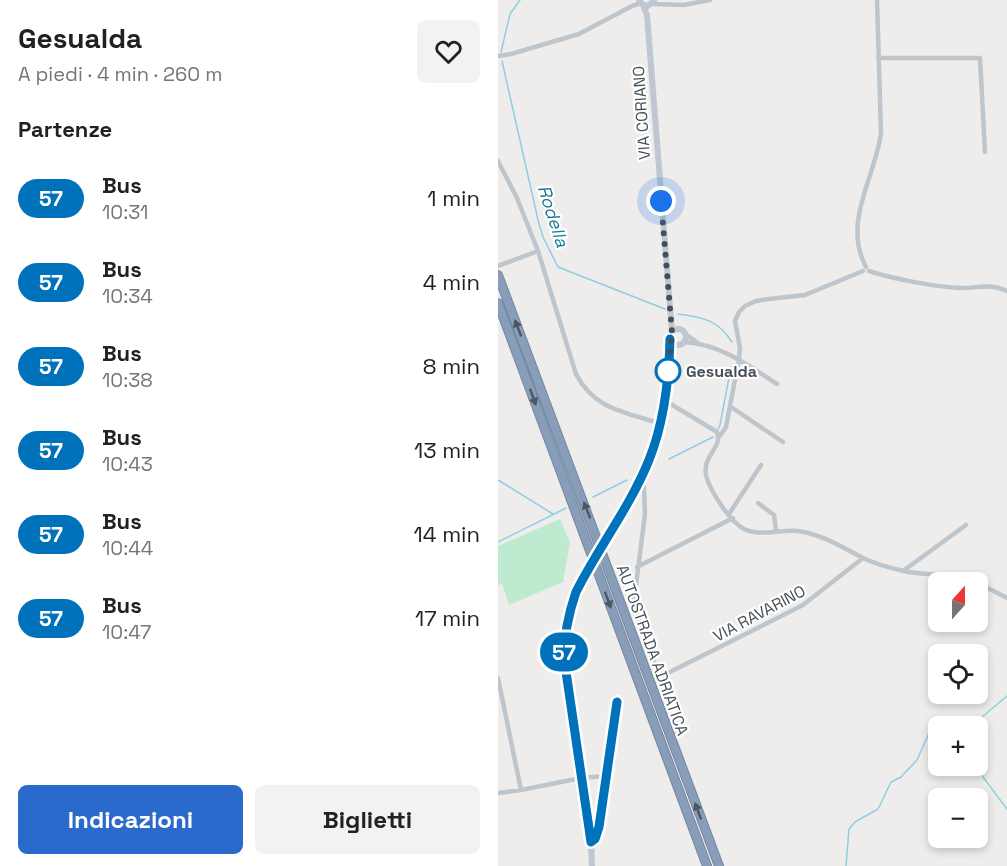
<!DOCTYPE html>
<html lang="it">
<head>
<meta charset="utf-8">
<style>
  :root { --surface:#fff; --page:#f2f2f2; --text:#202124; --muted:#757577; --accent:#296acc }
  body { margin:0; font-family:"Space Grotesk",sans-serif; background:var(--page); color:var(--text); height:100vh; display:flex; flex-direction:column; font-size:22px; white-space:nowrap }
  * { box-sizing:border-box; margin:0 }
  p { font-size:20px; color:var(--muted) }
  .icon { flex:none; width:33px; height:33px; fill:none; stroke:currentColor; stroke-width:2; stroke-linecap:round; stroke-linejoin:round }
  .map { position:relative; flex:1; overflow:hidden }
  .panel { display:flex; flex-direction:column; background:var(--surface); width:498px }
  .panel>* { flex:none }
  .badge { padding:0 12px; border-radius:20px; font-size:21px; line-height:39px }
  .needle { width:39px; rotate:21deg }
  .controls { position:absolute; left:430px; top:572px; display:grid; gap:12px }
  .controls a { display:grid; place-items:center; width:60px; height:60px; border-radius:9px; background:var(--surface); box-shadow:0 3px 9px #0003; font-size:30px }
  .you { position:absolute; width:30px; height:30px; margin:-15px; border:4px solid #fff; border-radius:50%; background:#1a73e8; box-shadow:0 0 0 9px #1a73e833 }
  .map>.badge { position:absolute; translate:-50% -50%; box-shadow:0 0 0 3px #fff }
  h2 { padding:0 18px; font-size:22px; line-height:54px }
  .round { display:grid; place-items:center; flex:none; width:63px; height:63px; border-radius:9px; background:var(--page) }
  .head { display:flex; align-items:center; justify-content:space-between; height:102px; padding:0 18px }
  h1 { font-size:28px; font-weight:700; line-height:45px }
  .primary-button { display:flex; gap:12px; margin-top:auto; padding:12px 18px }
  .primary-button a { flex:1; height:69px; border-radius:9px; background:var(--accent); color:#fff; font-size:24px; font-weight:700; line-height:69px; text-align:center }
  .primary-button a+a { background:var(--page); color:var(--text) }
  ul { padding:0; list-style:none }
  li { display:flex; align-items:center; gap:18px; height:84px; padding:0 18px }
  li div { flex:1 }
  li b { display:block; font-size:22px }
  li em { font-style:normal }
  li .badge { min-width:66px; font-weight:700; text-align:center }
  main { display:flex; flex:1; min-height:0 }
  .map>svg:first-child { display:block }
  .green { fill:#beead0 }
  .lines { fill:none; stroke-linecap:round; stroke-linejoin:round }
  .stream { stroke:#8ecee3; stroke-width:1.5 }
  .motorway-casing { stroke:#7388a3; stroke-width:10 }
  .minor { stroke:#bec6cd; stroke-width:4.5 }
  .secondary { stroke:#bec7d2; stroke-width:6 }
  .motorway { stroke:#889db7; stroke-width:8 }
  .secondary-bridge { stroke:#bec7d2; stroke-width:6 }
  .oneway { fill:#4d5762 }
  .line-casing { stroke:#fff; stroke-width:14 }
  .line { stroke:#0072bc; stroke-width:9 }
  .walk { stroke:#464f58; stroke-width:6; stroke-dasharray:0 10.8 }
  .stop-dot { fill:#fff; stroke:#0072bc; stroke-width:3 }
  .labels { text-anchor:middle; stroke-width:4.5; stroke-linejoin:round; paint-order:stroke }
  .street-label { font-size:16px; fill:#464f58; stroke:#fff }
  .stop-label { font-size:16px; font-weight:bold; fill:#464f58; stroke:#fff; text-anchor:start }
  .water-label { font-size:18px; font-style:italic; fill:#197999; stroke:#fff }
</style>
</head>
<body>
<main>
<section class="panel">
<div class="head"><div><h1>Gesualda</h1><p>A piedi · 4 min · 260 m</p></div><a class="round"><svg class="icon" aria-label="heart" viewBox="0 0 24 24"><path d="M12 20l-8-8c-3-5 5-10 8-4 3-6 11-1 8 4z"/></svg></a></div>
<h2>Partenze</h2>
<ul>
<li><span class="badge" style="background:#0072bc;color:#fff">57</span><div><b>Bus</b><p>10:31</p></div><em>1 min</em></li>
<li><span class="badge" style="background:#0072bc;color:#fff">57</span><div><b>Bus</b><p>10:34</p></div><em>4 min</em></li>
<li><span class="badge" style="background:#0072bc;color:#fff">57</span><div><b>Bus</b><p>10:38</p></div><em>8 min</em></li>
<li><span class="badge" style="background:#0072bc;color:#fff">57</span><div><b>Bus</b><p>10:43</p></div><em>13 min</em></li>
<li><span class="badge" style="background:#0072bc;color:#fff">57</span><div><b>Bus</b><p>10:44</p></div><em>14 min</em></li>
<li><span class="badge" style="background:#0072bc;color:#fff">57</span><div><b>Bus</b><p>10:47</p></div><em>17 min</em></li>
</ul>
<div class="primary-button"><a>Indicazioni</a><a>Biglietti</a></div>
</section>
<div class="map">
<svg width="509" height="866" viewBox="0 0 509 866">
  <rect width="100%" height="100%" fill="#efecec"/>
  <!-- green -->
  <path class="green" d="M62,519l10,24 -7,39 -54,23 -7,-21 -4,1v-39z"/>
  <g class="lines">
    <!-- stream -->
    <path class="stream" d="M3,52l9,-38 10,-14
      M4,61l36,159 5,17 15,30 107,42
      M180,314c25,3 40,6 54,28
      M220,429l2,-4 11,-58
      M171,459l44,-22
      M0,480l55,34
      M95,497l34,-17
      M0,542l68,-34
      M480,728l4,-11 25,-21
      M476,765l33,44
      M348,866l3,-37 6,-7 23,-13 13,-27 10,-5 16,-17 12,-27 14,-10h5l5,3"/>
    <!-- motorway casing -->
    <g class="motorway-casing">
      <path id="motorway" d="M0,275l221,591
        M0,303l209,563"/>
    </g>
    <!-- minor -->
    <path class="minor" d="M154,4l32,1 26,-5
      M0,56l13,-2 68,-20 53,-28 9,-3
      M380,58h102l5,94
      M0,161l19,37 21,53 38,123c18,35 48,38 83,49
      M0,266l40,-15
      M368,267c-24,-45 9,-89 15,-134l-4,-133
      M371,271c24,8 67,16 92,17 19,0 27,-5 46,3
      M186,333l14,10
      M186,342c36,2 64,23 93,42
      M166,400l53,32c7,18 -22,25 -7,54 6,13 21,36 34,43 16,8 36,0 54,2 22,3 43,15 63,26 12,6 29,11 43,14 24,6 49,0 72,11
      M233,407l52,35
      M221,437l7,-10 13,-68 1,-11 -5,-27 4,-9 6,-6 11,-5 13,-2 36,-4 58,-24
      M146,486l1,28 -11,87 18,57 7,14 3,2 6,-1 135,-68 60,-47
      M260,503l16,12 2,16
      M231,514l32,-49
      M139,567l96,-49
      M405,571l63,-46
      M480,583l29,15
      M0,678l23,112
      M0,793l23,-3 60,-12 25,-2
      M93,842l6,-8 2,-7 18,-125"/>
    <!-- secondary -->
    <path class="secondary" d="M141,0l4,5 5,1 6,-6
      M145,5l4,10 25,317
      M172 337a8 8 0 1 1 16 0a8 8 0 1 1-16 0Z
      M131,499c28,-49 40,-104 41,-160
      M86,577c-14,28 -20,49 -20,81l27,184 1,24"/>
    <!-- motorway -->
    <use href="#motorway" class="motorway"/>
    <!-- secondary-bridge -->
    <path class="secondary-bridge" d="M86,577l45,-78"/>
  </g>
  <!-- one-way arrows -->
  <defs><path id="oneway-solid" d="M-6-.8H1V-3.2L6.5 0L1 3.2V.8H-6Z" transform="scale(1.5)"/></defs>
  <g class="oneway">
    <use href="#oneway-solid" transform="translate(20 328) rotate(-111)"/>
    <use href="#oneway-solid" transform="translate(35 397) rotate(70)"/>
    <use href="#oneway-solid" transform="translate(89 510) rotate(-111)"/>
    <use href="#oneway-solid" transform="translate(110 600) rotate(70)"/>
    <use href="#oneway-solid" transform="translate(200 811) rotate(-110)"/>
  </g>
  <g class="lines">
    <!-- line casing -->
    <g class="line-casing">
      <path id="line" d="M119,702l-18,125 -4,12 -4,3 -27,-184c0,-24 4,-43 12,-66 22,-44 54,-85 73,-132 15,-37 20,-81 21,-121"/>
    </g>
    <!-- line -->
    <use href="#line" class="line"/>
    <!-- walk -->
    <path class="walk" d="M163,201l11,131 -4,45v-6"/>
  </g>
  <!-- markers -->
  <circle class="stop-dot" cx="170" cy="371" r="12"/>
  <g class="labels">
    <!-- street labels -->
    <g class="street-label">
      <text transform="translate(143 113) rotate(-94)" y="6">VIA CORIANO</text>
      <text transform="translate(261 613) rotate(-28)" y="6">VIA RAVARINO</text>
      <text transform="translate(155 650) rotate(70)" y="6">AUTOSTRADA ADRIATICA</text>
    </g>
    <!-- stop labels -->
    <g class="stop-label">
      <text x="188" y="377">Gesualda</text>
    </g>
    <!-- water labels -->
    <g class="water-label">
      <text transform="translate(55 216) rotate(72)" y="6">Rodella</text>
    </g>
  </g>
</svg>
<div class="controls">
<a><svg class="needle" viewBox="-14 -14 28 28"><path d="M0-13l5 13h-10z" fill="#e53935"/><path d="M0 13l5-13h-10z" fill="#757577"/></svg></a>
<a><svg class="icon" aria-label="locate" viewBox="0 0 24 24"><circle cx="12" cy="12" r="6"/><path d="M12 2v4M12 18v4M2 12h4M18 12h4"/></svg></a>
<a>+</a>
<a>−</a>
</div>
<div class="you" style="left:163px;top:201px"></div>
<b class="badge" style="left:66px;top:652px;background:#0072bc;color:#fff">57</b>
</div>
</main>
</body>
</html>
